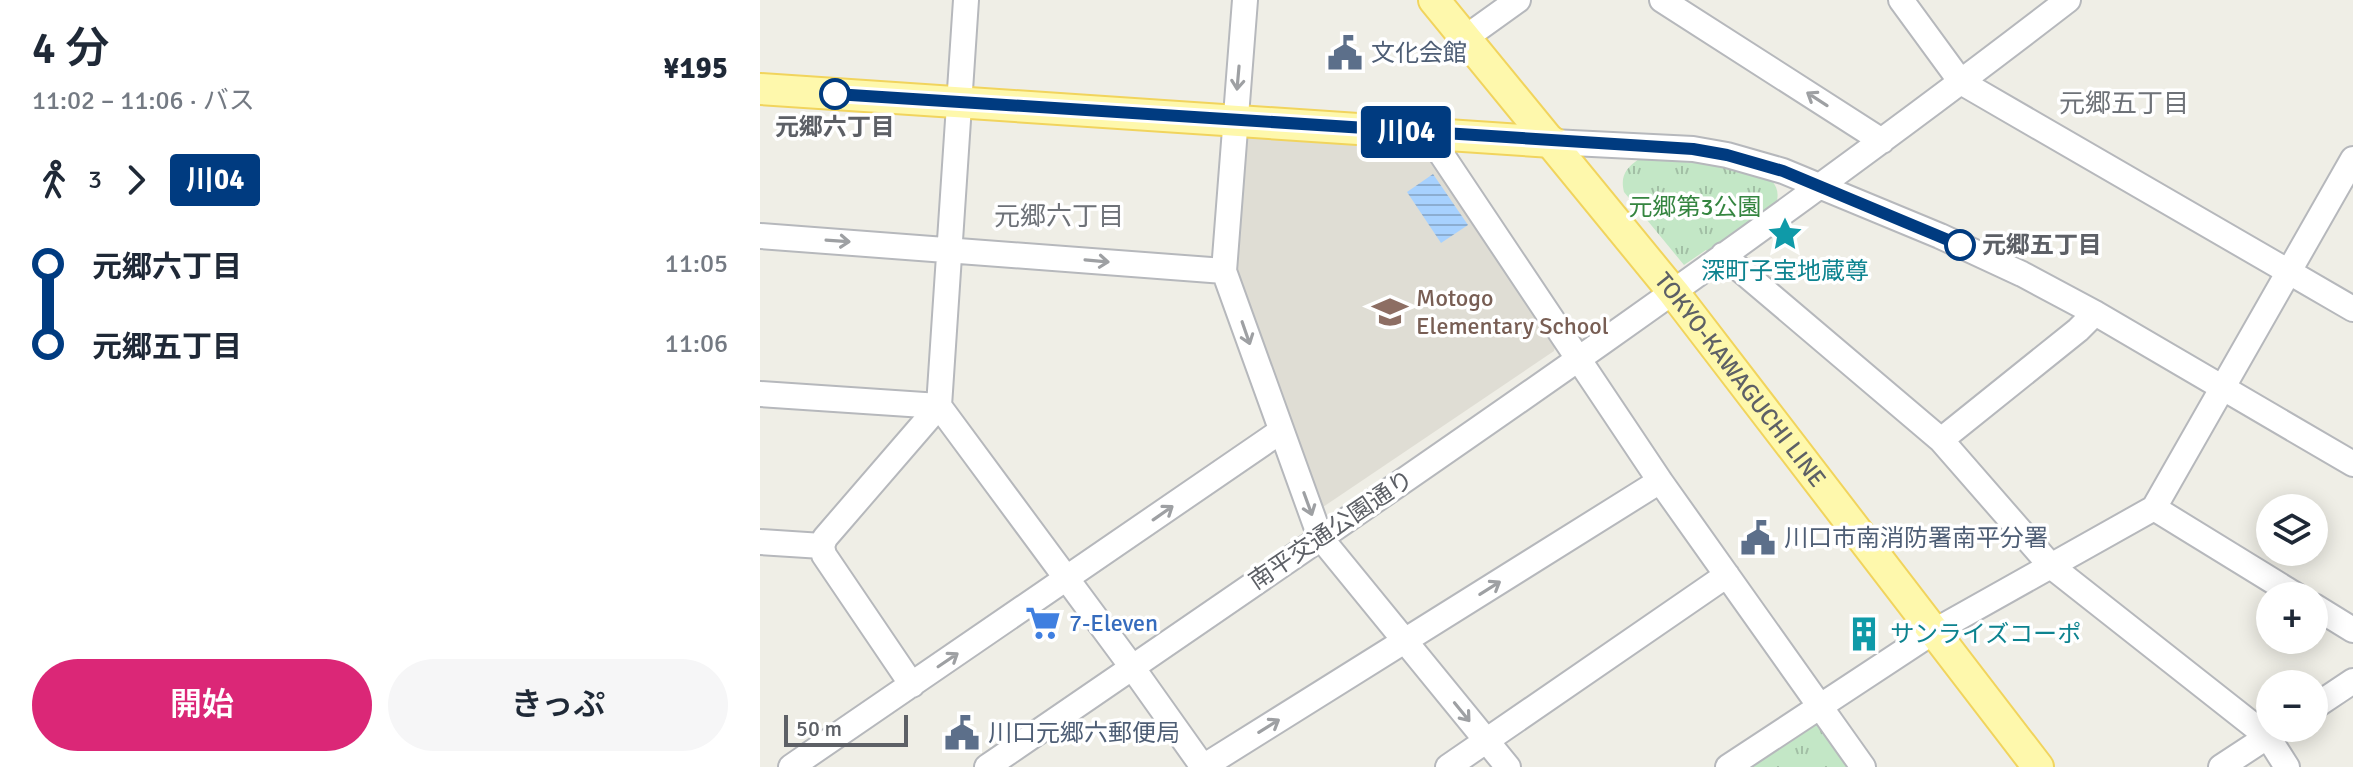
<!DOCTYPE html>
<html lang="ja">
<head>
<meta charset="utf-8">
<style>
  :root { --surface:#fff; --page:#f6f6f7; --text:#1f2937; --muted:#747a83; --accent:#db2777 }
  body { margin:0; font-family:Signika,"Noto Sans JP",sans-serif; background:var(--page); color:var(--text); height:100vh; display:flex; flex-direction:column; font-size:30px; white-space:nowrap }
  * { box-sizing:border-box; margin:0 }
  p { font-size:26px; color:var(--muted) }
  .icon { flex:none; width:44px; height:44px; fill:none; stroke:currentColor; stroke-width:2; stroke-linecap:round; stroke-linejoin:round }
  .map { position:relative; flex:1; overflow:hidden }
  .drawer { display:flex; flex-direction:column; background:var(--surface); width:760px }
  .drawer>* { flex:none }
  .badge { padding:0 16px; border-radius:6px; font-size:28px; line-height:52px }
  .controls { position:absolute; left:1496px; top:494px; display:grid; gap:16px }
  .controls a { display:grid; place-items:center; width:72px; height:72px; border-radius:50%; background:var(--surface); box-shadow:0 4px 20px #0003; font-size:40px }
  .scale { position:absolute; left:24px; bottom:20px; width:124px; box-sizing:border-box; padding-left:8px; border:4px solid #5d6066; border-top:0; font-size:22px; line-height:28px; white-space:nowrap; color:#5d6066; -webkit-text-stroke:6px #fff; paint-order:stroke }
  .map>.badge { position:absolute; translate:-50% -50%; box-shadow:0 0 0 4px #fff }
  .legs { display:flex; align-items:center; gap:12px; height:88px; padding:0 32px; font-size:26px }
  .legs p { margin-inline-start:auto }
  .summary { display:flex; align-items:center; justify-content:space-between; height:136px; padding:0 32px }
  h1 { font-size:44px; font-weight:600; line-height:60px }
  .action { display:flex; gap:16px; margin-top:auto; padding:16px 32px }
  .action a { flex:1; height:92px; border-radius:48px; background:var(--accent); color:#fff; font-size:32px; font-weight:600; line-height:92px; text-align:center }
  .action a+a { background:var(--page); color:var(--text) }
  ul { padding:0 32px; list-style:none }
  li { display:flex; align-items:center; gap:28px; height:80px; font-size:30px }
  li i { display:grid; place-items:center; width:12px; height:100%; margin:0 10px; background:currentColor }
  li i::after { content:''; width:20px; height:20px; margin:-10px; border:6px solid; border-radius:50%; background:var(--surface) }
  li p { margin-inline-start:auto }
  li:first-child i { background:linear-gradient(#0000 50%,currentColor 0) }
  li:last-child i { background:linear-gradient(currentColor 50%,#0000 0) }
  main { display:flex; flex:1; min-height:0 }
  .map>svg:first-child { display:block }
  .education { fill:#dfddd4 }
  .park { fill:url(#park-tufts) }
  .water { fill:url(#water-rules) }
  .lines { fill:none; stroke-linecap:round; stroke-linejoin:round }
  .minor-casing { stroke:#b6b8bc; stroke-width:28 }
  .major-casing { stroke:#f1d45d; stroke-width:34 }
  .minor { stroke:#fff; stroke-width:24 }
  .major { stroke:#fef8ac; stroke-width:30 }
  .oneway { stroke:#9ea0a3 }
  .line-1-casing { stroke:#fff; stroke-width:18 }
  .line-1 { stroke:#003b80; stroke-width:12 }
  .stop-1-dot { fill:#fff; stroke:#003b80; stroke-width:4 }
  .labels { text-anchor:middle; stroke-width:7; stroke-linejoin:round; paint-order:stroke }
  .service-label { font-size:24px; fill:#4e5e75; stroke:#fff; text-anchor:start }
  .stop-label { font-size:24px; font-weight:bold; fill:#5d6066; stroke:#fff }
  .park-label { font-size:24px; fill:#358540; stroke:#fff }
  .culture-label { font-size:24px; fill:#0d838f; stroke:#fff }
  .education-label { font-size:24px; fill:#785e54; stroke:#fff; text-anchor:start }
  .street-label { font-size:24px; fill:#5d6066; stroke:#fff }
  .shop-label { font-size:24px; fill:#366cbe; stroke:#fff; text-anchor:start }
  .neighbourhood-label { font-size:26px; fill:#6e7278; stroke:#fff }
</style>
</head>
<body>
<main>
<section class="drawer">
<div class="summary"><div><h1>4 分</h1><p>11:02 – 11:06 · バス</p></div><b>¥195</b></div>
<div class="legs"><svg class="icon" aria-label="walk" viewBox="0 0 24 24"><circle cx="13" cy="4" r="2"/><path d="M13 8l-2 6 4 7M11 14l-3 7M7 12l3-4h3l4 4"/></svg>3<svg class="icon" aria-label="forward" viewBox="0 0 24 24"><path d="M9 5l7 7-7 7"/></svg><b class="badge" style="background:#003b80;color:#fff">川04</b></div>
<ul>
<li><i style="color:#003b80"></i><b>元郷六丁目</b><p>11:05</p></li>
<li><i style="color:#003b80"></i><b>元郷五丁目</b><p>11:06</p></li>
</ul>
<div class="action"><a>開始</a><a>きっぷ</a></div>
</section>
<div class="map">
<svg width="1593" height="767" viewBox="0 0 1593 767">
  <defs>
    <pattern id="park-tufts" width="24" height="20" patternUnits="userSpaceOnUse" patternTransform="scale(2)"><rect width="24" height="20" fill="#c3e7c6"/><path d="M3 7l-1-3M5 7V3M7 7l1-3M15 17l-1-3M17 17v-4M19 17l1-3" fill="none" stroke="#a2bfa5"/></pattern>
    <pattern id="water-rules" width="6" height="5" patternUnits="userSpaceOnUse" patternTransform="scale(2)"><rect width="6" height="5" fill="#a7d1fe"/><path d="M0 2.5h6" fill="none" stroke="#8badd1"/></pattern>
  </defs>
  <rect width="100%" height="100%" fill="#efeee6"/>
  <!-- education -->
  <path class="education" d="M489,132l167,12 10,6 130,193 -2,8 -231,156 -8,-2 -81,-224 6,-141z"/>
  <!-- park -->
  <path class="park" d="M879,159c26,1 113,6 132,21 7,7 8,15 5,24l-68,49 -2,-3 -22,15 -60,-73c-4,-16 2,-24 15,-33z
    M1053,722l13,2 30,43h-112z"/>
  <!-- water -->
  <path class="water" d="M673,174l35,51 -27,18 -34,-51z"/>
  <g class="lines">
    <!-- minor casing -->
    <g class="minor-casing">
      <path id="minor" d="M206,0l-27,406 193,261 71,100
        M485,0l-21,271 96,266 188,230
        M902,0l220,141
        M1141,0l60,82 392,227
        M705,38l53,-38
        M668,134l232,347 203,286
        M792,142l141,7 34,6 56,16 157,65 82,38 73,39 258,151
        M0,236l464,35
        M963,255l218,185 110,126 217,171 19,30
        M0,394l179,12
        M1181,440l137,-110 17,-17
        M1394,508l143,88
        M0,542l62,4
        M1554,606l39,24
        M152,685l-88,-130 -2,-9 3,-8 114,-132
        M1554,707l39,-26
        M31,767l490,-336
        M227,767c364,-250 731,-497 1081,-767
        M443,767l457,-286
        M688,767l279,-192
        M968,767l205,-135 221,-124 199,-349
        M1461,767l58,-38"/>
    </g>
    <!-- major casing -->
    <g class="major-casing">
      <g id="major">
        <path id="s1" d="M674,0l240,293 364,474"/>
        <path d="M0,89l792,53"/>
      </g>
    </g>
    <!-- minor -->
    <use href="#minor" class="minor"/>
    <!-- major -->
    <use href="#major" class="major"/>
  </g>
  <!-- one-way arrows -->
  <defs><path id="oneway-shaft" d="M-6 0H5M1.5-3L5.5 0L1.5 3" fill="none" stroke-width="1.6" stroke-linecap="round" stroke-linejoin="round" transform="scale(2)"/></defs>
  <g class="oneway">
    <use href="#oneway-shaft" transform="translate(478 78) rotate(95)"/>
    <use href="#oneway-shaft" transform="translate(1057 99) rotate(-147)"/>
    <use href="#oneway-shaft" transform="translate(78 241) rotate(4)"/>
    <use href="#oneway-shaft" transform="translate(337 261) rotate(5)"/>
    <use href="#oneway-shaft" transform="translate(486 333) rotate(71)"/>
    <use href="#oneway-shaft" transform="translate(548 504) rotate(70)"/>
    <use href="#oneway-shaft" transform="translate(403 513) rotate(-35)"/>
    <use href="#oneway-shaft" transform="translate(730 588) rotate(-32)"/>
    <use href="#oneway-shaft" transform="translate(188 660) rotate(-34)"/>
    <use href="#oneway-shaft" transform="translate(702 712) rotate(51)"/>
    <use href="#oneway-shaft" transform="translate(509 726) rotate(-32)"/>
  </g>
  <g class="lines">
    <!-- line-1 casing -->
    <g class="line-1-casing">
      <path id="line-1" d="M75,94l858,55 34,6 56,16 177,74"/>
    </g>
    <!-- line-1 -->
    <use href="#line-1" class="line-1"/>
  </g>
  <!-- icons -->
  <defs>
    <g id="civic-bare" transform="scale(2.76)"><path d="M-.6-6.5H3V-4.5H.6V-3L4-1V1h2V6H-6V1h2V-1L-.6-3ZM-1.2 2.5V6h2.4V2.5Z" fill="#5c6f8a" stroke="#fff" stroke-width="2.5" paint-order="stroke"/></g>
    <g id="sight-bare" transform="scale(2.76)"><path d="M0-6L1.8-2.2L6-1.7L2.9 1.2L3.7 5.4L0 3.3L-3.7 5.4L-2.9 1.2L-6-1.7L-1.8-2.2Z" fill="#0f9aa8" stroke="#fff" stroke-width="2.5" paint-order="stroke"/></g>
    <g id="school-bare" transform="scale(2.76)"><path d="M0-5L7-2L0 1L-7-2ZM-4 1L0 2.5L4 1V4Q0 6-4 4Z" fill="#8d6e63" stroke="#fff" stroke-width="2.5" paint-order="stroke"/></g>
    <g id="supermarket-bare" transform="scale(2.76)"><path d="M-6-5.5h2.5l.6 2H6L4.5 2H-2.5L-4.4-4H-6ZM-1.5 3.2a1.3 1.3 0 1 0 .1 0ZM3 3.2a1.3 1.3 0 1 0 .1 0Z" fill="#3f7fe0" stroke="#fff" stroke-width="2.5" paint-order="stroke"/></g>
    <g id="building-bare" transform="scale(2.76)"><path d="M-4-6H4V6H1V3H-1V6H-4ZM-2.5-4.3h1.7v1.8h-1.7ZM.8-4.3h1.7v1.8H.8ZM-2.5-1h1.7V.8h-1.7ZM.8-1h1.7V.8H.8Z" fill="#0f9aa8" stroke="#fff" stroke-width="2.5" paint-order="stroke"/></g>
  </defs>
  <g fill-rule="evenodd">
    <use href="#civic-bare" x="585" y="53"/>
    <use href="#sight-bare" x="1025" y="234"/>
    <use href="#school-bare" x="630" y="312"/>
    <use href="#civic-bare" x="998" y="538"/>
    <use href="#supermarket-bare" x="283" y="623"/>
    <use href="#building-bare" x="1104" y="634"/>
    <use href="#civic-bare" x="202" y="733"/>
  </g>
  <!-- markers -->
  <g class="stop-1-dot">
    <circle cx="75" cy="94" r="14"/>
    <circle cx="1200" cy="245" r="14"/>
  </g>
  <g class="labels">
    <!-- service labels -->
    <g class="service-label">
      <text x="611" y="61">文化会館</text>
      <text x="1024" y="546">川口市南消防署南平分署</text>
      <text x="228" y="741">川口元郷六郵便局</text>
    </g>
    <!-- stop labels -->
    <g class="stop-label">
      <text x="75" y="135">元郷六丁目</text>
      <text x="1222" y="253" text-anchor="start">元郷五丁目</text>
    </g>
    <!-- park labels -->
    <g class="park-label">
      <text x="935" y="215">元郷第3公園</text>
    </g>
    <!-- culture labels -->
    <g class="culture-label">
      <text x="1025" y="279">深町子宝地蔵尊</text>
      <text x="1130" y="642" text-anchor="start">サンライズコーポ</text>
    </g>
    <!-- education labels -->
    <g class="education-label">
      <text x="656" y="306">Motogo<tspan x="656" dy="28">Elementary School</tspan></text>
    </g>
    <!-- street labels -->
    <g class="street-label">
      <text dy="8" stroke="none"><textPath href="#s1" startOffset="488">TOKYO-KAWAGUCHI LINE</textPath></text>
      <text transform="translate(571 530) rotate(-34)" y="8">南平交通公園通り</text>
    </g>
    <!-- shop labels -->
    <g class="shop-label">
      <text x="309" y="631">7-Eleven</text>
    </g>
    <!-- neighbourhood labels -->
    <g class="neighbourhood-label">
      <text x="1364" y="112">元郷五丁目</text>
      <text x="299" y="225">元郷六丁目</text>
    </g>
  </g>
</svg>
<div class="controls">
<a><svg class="icon" aria-label="layers" viewBox="0 0 24 24"><path d="M12 4l9 5-9 5-9-5zM3 14l9 5 9-5"/></svg></a>
<a>+</a>
<a>−</a>
</div>
<div class="scale">50 m</div>
<b class="badge" style="left:646px;top:132px;background:#003b80;color:#fff">川04</b>
</div>
</main>
</body>
</html>
